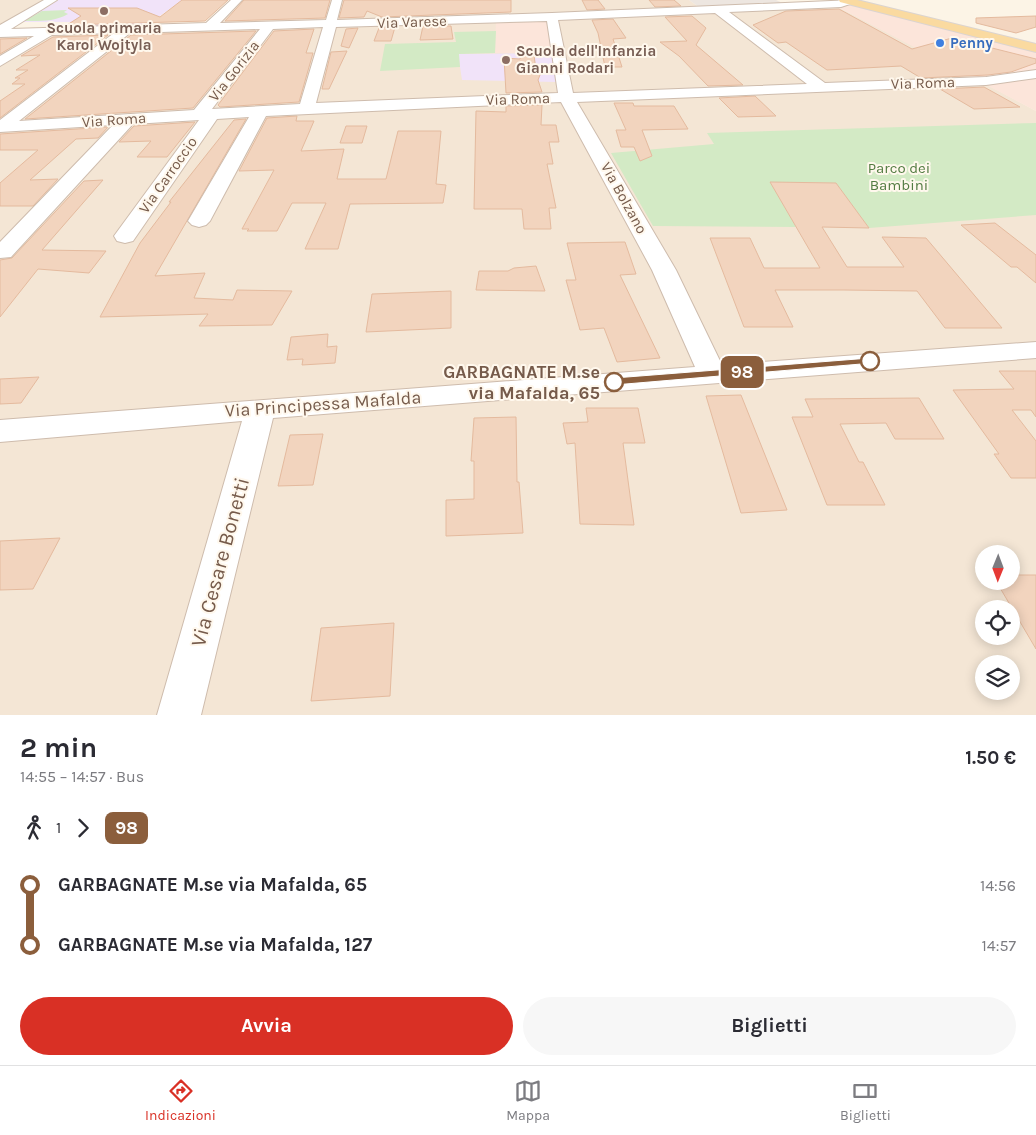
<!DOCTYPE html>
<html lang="it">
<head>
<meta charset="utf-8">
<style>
  :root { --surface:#fff; --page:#f7f7f7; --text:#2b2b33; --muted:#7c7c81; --line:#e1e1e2; --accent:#d93025 }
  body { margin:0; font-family:Karla,sans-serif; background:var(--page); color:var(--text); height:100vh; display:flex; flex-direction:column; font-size:19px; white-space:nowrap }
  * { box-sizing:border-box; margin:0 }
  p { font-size:16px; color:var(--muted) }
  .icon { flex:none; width:28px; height:28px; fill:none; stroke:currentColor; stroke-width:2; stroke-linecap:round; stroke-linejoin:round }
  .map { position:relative; height:715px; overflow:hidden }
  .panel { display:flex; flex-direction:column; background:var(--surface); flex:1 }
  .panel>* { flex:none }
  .badge { padding:0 10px; border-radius:8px; font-size:18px; line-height:32px }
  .needle { width:32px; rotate:181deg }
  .tools { position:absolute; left:975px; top:545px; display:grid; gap:10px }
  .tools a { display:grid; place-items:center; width:45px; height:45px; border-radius:50%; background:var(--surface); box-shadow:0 2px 12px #0003; font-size:25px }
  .map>.badge { position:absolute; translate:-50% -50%; box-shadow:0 0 0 2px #fff }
  .legs { display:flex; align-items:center; gap:8px; height:55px; padding:0 20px; font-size:16px }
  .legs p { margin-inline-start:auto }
  .head { display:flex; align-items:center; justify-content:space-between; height:85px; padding:0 20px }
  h1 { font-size:28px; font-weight:700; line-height:38px }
  .cta { display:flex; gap:10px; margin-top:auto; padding:10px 20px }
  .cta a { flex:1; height:58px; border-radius:30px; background:var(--accent); color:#fff; font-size:20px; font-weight:700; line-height:58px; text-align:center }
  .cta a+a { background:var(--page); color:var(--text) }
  ul { padding:0 20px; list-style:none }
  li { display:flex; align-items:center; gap:18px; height:60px; font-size:19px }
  li i { display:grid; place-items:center; width:8px; height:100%; margin:0 6px; background:currentColor }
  li i::after { content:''; width:12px; height:12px; margin:-6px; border:4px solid; border-radius:50%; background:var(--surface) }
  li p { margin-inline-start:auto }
  li:first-child i { background:linear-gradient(#0000 50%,currentColor 0) }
  li:last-child i { background:linear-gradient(currentColor 50%,#0000 0) }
  .tabs { display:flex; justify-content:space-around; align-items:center; height:70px; border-top:1px solid var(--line); background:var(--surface); font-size:14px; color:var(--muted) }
  .tabs a { display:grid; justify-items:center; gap:2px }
  .tabs .on { color:var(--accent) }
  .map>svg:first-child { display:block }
  .residential { fill:#f4e6d5; fill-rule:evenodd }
  .commercial { fill:#fce5da }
  .industrial { fill:#ede6e0 }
  .education { fill:#f1e3f9 }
  .green { fill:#d3eac5 }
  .building { fill:#f2d4be; stroke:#e4ba9e }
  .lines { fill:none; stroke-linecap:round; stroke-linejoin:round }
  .minor-casing { stroke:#cebcad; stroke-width:2 }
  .major-casing { stroke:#dbd4d0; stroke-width:2 }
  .minor { fill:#fff; fill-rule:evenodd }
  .major { fill:#fadaa0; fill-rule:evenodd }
  .line-1 { fill:#8b5e3c; stroke:#fff }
  .education-dot { fill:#8d6e63; stroke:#fff8ed; stroke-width:2 }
  .shop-dot { fill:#3f7fe0; stroke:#fff8ed; stroke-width:2 }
  .stop-1-dot { fill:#fff; stroke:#8b5e3c; stroke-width:2.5 }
  .labels { text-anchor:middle; stroke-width:4; stroke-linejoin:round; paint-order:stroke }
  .far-street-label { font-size:15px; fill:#765b4b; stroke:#fff8ed }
  .far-education-label { font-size:15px; font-weight:bold; fill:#785e54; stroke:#fff8ed }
  .far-shop-label { font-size:15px; font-weight:bold; fill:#366cbe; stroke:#fff8ed; text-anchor:start }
  .far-park-label { font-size:15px; fill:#537c42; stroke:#fff8ed }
  .stop-label { font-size:18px; font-weight:bold; fill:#765b4b; stroke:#fff8ed; text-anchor:end }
  .street-label { font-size:18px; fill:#765b4b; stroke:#fff8ed }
  .near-street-label { font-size:21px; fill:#765b4b; stroke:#fff8ed }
</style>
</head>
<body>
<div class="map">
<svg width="1036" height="715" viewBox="0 0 1036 715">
  <rect width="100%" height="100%" fill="#fcf4e6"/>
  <!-- residential -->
  <path class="residential" d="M0,0h44l-44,24z
    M243,0h446l14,10 131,-5 146,75 -673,27 -307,17v-91l214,-7z
    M982,82l54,29v237l-1036,80v-300z
    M1036,352v363h-849l77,-304zM984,554h27v27h-27zM984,609h27v27h-27zM984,664h27v27h-27z
    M255,412l-83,303h-172v-281z"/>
  <!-- commercial -->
  <path class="commercial" d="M854,4l182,45v62l-202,-106z
    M551,18l5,30 -28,1v4h-33l1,-33z"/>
  <!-- industrial -->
  <path class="industrial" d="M689,0h87l13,6 -86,4z"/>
  <!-- education -->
  <path class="education" d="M58,0h124l-36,26 -76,2 8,-6h-56z
    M552,53l4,29 -94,-2 -4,-26z"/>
  <!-- green -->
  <path class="green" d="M67,10l-3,2 4,2c-14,8 -28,7 -44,7l18,-10z
    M496,31l-1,22 -36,1 1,13 -80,4 5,-27 71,-2 -2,-10z
    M1036,123v92l-167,13 -33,-45 -65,-1 25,45 -143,-1 -42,-73 103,-9 -7,-11z"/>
  <!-- building -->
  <path class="building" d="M182,0h46l-23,21 -138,4 14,-9 -13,-8h69l23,9z
    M244,0h86l-5,18 -100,3z
    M344,0h167v12l-129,5 -15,-6 -3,6 -25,1z
    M582,0h16l7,9 -18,1z
    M649,0h25l7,6 -26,1z
    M839,9l73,40 40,-11 84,21v4l-25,9 -23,3 -67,3 -20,-12 -74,4 -41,-28 -8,1 -25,-18 33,-14z
    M692,16l14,12 -10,17 47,40 -35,1 -29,-30 -19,-14 27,-1 -22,-24z
    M1036,16v11l-20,6 -40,-10v-5z
    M613,19l13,19 -13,1 9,28h-17l-7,-34 -6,-13z
    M423,26h28l2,13 -33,1z
    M395,27l-4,14h-17l5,-13z
    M358,28l-9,20 -8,-2 5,-17z
    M314,29l-8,24h7l-14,49 -79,5 -2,-2 56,-74z
    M256,31l-63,77 -168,11 106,-84z
    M108,35l-108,83v-17l25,-17h-13l8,-6h-5l13,-8h-12l24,-15 -19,1 32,-19z
    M27,38l-27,16v-15z
    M347,51l-18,38h-7l9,-37z
    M521,55h13l2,15h6l-4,10 4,12 -36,1 -2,-35 16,1z
    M984,87l36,20 -46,2 -34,-20z
    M755,96l21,20 -38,1 -19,-19z
    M614,103h19l1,3h40l14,23 -46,1 10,26 -12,5 -6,-14h-13l-5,-17h10z
    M542,105l-1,20h15l3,17h-10l4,22h-6l9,44h-7l2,21h-27l-2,-20h-48l2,-98 30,1v-6z
    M297,116l-1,5h18l-13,30 43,-2 -7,30h49l12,-48h43l-5,53 10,1 -3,18 -93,1 -12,45h-33l21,-46h-34l-15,28h-30l2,-2h-7l32,-59 -35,1 28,-53z
    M246,119l-91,157 50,-3 -11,25 39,2 4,-10 55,1 -20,34 -73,1 9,-12 -108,3 40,-74 31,-41h-2l65,-82z
    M195,122l-28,35h-30l14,-16 -32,1 15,-16z
    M346,126h21l-5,17h-22z
    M108,127l-10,11 -22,1 -46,41 28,-1 -25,27h-33v-23l38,-33h-38v-16z
    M103,180l-61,70 64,1 -17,22 -51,-4 -38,48v-57l12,-2 72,-77z
    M770,182l66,1 33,45 -47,-1 25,40h57l-22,-30 44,1 76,90h-57l-28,-37 -73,-1h-69l18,37h-49l-34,-89h40l14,30h56z
    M995,223l41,32v28l-19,-16h-6l-50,-42z
    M625,242l11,32 -16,1 40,83 -43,4 -13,-34 -24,2 -14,-50h10l-9,-37z
    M536,266l9,25 -69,-1 3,-19h29l6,-3z
    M451,291v37l-85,4 6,-38z
    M328,334l-1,13 10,-1 -2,17 -33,2 1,-6 -16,1 4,-23z
    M999,371h37v46l-5,-7h-19l24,31v37h-25l-17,-24h5l-46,-64 61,-1z
    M39,377l-18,26 -21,1v-25z
    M741,395l46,115 -46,3 -35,-117z
    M919,398l25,41h-49l-9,-16 -46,1 19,38h4l22,43h-58l-35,-88h21l-8,-18z
    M586,408h52l7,35h-22l11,82 -54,-1 -5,-81 -8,1 -4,-21 25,-1z
    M516,417l1,65h2l4,51 -77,3v-36l28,-1v-38h-3l3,-43z
    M323,434l-10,51 -35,1 12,-51z
    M60,538l-27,51 -33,1v-49z
    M1011,575h25v74l-40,-68h15z
    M394,623l-4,73 -79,5 10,-73z"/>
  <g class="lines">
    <!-- minor casing -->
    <g class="minor-casing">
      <path id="minor" d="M44,0h13l-46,29 195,-6 25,-23h11l-22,23 106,-3 6,-20h10l-5,20 215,-7 302,-13 -1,3 -12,4 -112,5 96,71 161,-6 50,-7v8l-50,7 -409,17 99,168 46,95 314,-23v16l-763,60 -72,297h-44l85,-294 -242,21v-22l695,-53 -43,-97 -91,-168 -295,14 -56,105 -4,4 -7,2 -7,-2 -4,-4 61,-104 -32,2 -84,122 -8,2 -8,-2 -3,-5 85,-116 -66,4 -122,133 -11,1v-16l113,-117 -113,7v-12l114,-87 -62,2 -52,31v-10l34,-20 -34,1v-12zM715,13l92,71 -234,9 -15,-73zM547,21l11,72 -242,10 20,-76zM323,27l-23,77 -88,5 61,-80zM260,29l-66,81 -175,11 111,-88z"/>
    </g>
    <!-- major casing -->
    <g class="major-casing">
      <path id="major" d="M839,0h18l179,44v8l-196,-50z"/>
    </g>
    <!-- minor -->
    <use href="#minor" class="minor"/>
    <!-- major -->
    <use href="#major" class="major"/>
  </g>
  <!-- line-1 -->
  <path class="line-1" d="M870,358l3,1v4l-259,22 -5,-3 5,-4z"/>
  <!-- markers -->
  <g class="education-dot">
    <circle cx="104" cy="11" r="5"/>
    <circle cx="506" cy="60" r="5"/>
  </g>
  <circle class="shop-dot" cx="940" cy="43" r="5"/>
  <g class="stop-1-dot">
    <circle cx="870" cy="361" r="9"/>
    <circle cx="614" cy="382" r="9"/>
  </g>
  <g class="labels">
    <!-- far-street labels -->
    <g class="far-street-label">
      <text transform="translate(412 22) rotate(-2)" y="5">Via Varese</text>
      <text transform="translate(234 71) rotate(-52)" y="5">Via Gorizia</text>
      <text transform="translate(923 83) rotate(-2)" y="5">Via Roma</text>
      <text transform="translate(518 99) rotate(-2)" y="5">Via Roma</text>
      <text transform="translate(114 120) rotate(-4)" y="5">Via Roma</text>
      <text transform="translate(168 175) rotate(-55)" y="5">Via Carroccio</text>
      <text transform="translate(624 198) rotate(61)" y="5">Via Bolzano</text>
    </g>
    <!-- far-education labels -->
    <g class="far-education-label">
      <text x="104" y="33">Scuola primaria<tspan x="104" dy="17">Karol Wojtyla</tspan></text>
      <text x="516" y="56" text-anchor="start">Scuola dell'Infanzia<tspan x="516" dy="17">Gianni Rodari</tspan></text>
    </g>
    <!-- far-shop labels -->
    <g class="far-shop-label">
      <text x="950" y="48">Penny</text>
    </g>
    <!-- far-park labels -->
    <g class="far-park-label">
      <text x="899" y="173">Parco dei<tspan x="899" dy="17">Bambini</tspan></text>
    </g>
    <!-- stop labels -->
    <g class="stop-label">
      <text x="600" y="378">GARBAGNATE M.se<tspan x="600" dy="21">via Mafalda, 65</tspan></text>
    </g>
    <!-- street labels -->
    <g class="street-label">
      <text transform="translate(323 404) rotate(-4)" y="6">Via Principessa Mafalda</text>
    </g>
    <!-- near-street labels -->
    <g class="near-street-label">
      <text transform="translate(220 562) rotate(-75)" y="7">Via Cesare Bonetti</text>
    </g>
  </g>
</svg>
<div class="tools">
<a><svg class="needle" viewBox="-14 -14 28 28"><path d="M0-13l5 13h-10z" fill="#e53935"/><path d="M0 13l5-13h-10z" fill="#7c7c81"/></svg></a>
<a><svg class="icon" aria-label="locate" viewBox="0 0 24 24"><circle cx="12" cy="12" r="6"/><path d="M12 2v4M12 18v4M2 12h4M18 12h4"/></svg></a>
<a><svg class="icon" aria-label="layers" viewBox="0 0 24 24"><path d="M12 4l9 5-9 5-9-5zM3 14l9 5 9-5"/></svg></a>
</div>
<b class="badge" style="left:742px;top:372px;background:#8b5e3c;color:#fff">98</b>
</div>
<section class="panel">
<div class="head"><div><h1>2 min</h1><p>14:55 – 14:57 · Bus</p></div><b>1.50 €</b></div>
<div class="legs"><svg class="icon" aria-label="walk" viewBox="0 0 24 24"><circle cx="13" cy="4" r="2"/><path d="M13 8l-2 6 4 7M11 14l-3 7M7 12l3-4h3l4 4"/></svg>1<svg class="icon" aria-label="forward" viewBox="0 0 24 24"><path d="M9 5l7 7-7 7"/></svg><b class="badge" style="background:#8b5e3c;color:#fff">98</b></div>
<ul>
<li><i style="color:#8b5e3c"></i><b>GARBAGNATE M.se via Mafalda, 65</b><p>14:56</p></li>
<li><i style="color:#8b5e3c"></i><b>GARBAGNATE M.se via Mafalda, 127</b><p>14:57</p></li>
</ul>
<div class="cta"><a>Avvia</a><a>Biglietti</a></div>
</section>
<nav class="tabs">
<a class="on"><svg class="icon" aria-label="directions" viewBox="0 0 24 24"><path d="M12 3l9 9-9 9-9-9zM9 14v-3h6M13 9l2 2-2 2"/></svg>Indicazioni</a>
<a><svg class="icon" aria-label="map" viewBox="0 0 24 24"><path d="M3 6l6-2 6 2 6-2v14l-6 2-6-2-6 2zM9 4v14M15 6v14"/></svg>Mappa</a>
<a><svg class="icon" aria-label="tickets" viewBox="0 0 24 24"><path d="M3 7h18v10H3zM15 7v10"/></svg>Biglietti</a>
</nav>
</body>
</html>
